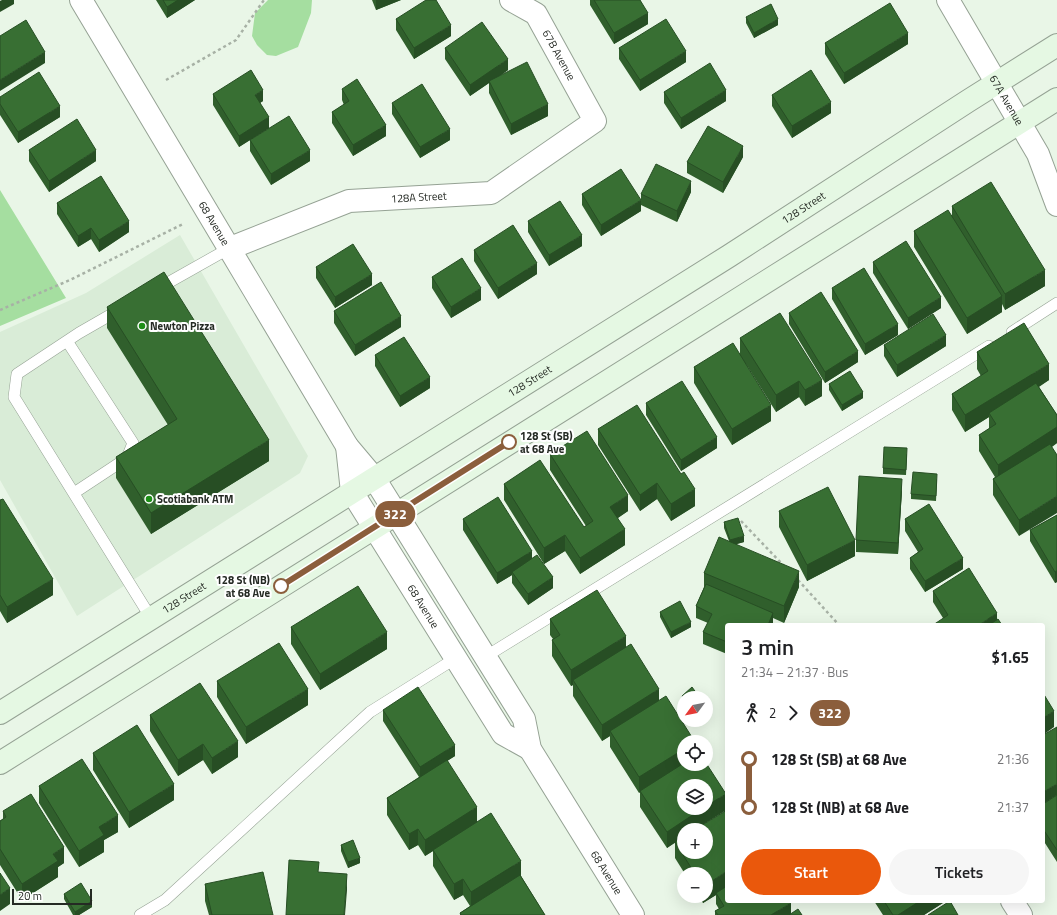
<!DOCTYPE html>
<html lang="en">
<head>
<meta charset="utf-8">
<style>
  :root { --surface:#fff; --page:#f6f6f6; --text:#202124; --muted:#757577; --accent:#ea580c }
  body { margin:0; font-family:"Titillium Web",sans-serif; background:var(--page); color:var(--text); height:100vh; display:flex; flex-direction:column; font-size:15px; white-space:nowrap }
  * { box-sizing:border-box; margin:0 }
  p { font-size:13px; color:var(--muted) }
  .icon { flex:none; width:22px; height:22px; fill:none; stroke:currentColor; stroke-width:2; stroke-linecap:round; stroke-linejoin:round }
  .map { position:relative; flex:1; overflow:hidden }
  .sheet { position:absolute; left:725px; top:623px; width:320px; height:280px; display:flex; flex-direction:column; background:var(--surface); border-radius:4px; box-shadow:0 4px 16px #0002 }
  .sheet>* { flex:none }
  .badge { padding:0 8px; border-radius:13px; font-size:14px; line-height:26px }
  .needle { width:26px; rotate:238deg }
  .fabs { position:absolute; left:677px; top:691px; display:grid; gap:8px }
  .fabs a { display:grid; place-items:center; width:36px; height:36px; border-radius:50%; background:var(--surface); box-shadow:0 4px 16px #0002; font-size:20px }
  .scale { position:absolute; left:12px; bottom:10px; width:80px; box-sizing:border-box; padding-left:4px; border:2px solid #252a24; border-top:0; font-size:11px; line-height:14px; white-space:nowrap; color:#252a24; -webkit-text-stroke:3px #fff; paint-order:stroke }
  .map>.badge { position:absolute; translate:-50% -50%; box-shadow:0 0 0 2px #fff }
  .legs { display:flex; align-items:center; gap:6px; height:44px; padding:0 16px; font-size:13px }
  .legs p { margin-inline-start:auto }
  .head { display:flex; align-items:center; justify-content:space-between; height:68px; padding:0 16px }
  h1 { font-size:22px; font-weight:600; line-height:30px }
  .primary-button { display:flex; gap:8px; margin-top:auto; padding:8px 16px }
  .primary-button a { flex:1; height:46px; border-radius:24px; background:var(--accent); color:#fff; font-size:16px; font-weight:600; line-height:46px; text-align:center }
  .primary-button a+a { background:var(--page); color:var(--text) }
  ul { padding:0 16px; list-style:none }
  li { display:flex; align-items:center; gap:14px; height:48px; font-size:15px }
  li i { display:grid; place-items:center; width:6px; height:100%; margin:0 5px; background:currentColor }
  li i::after { content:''; width:10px; height:10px; margin:-5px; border:3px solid; border-radius:50%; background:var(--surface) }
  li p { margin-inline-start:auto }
  li:first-child i { background:linear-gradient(#0000 50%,currentColor 0) }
  li:last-child i { background:linear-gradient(currentColor 50%,#0000 0) }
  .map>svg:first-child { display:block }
  .built { fill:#d9ecd7 }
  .green { fill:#a5dea0 }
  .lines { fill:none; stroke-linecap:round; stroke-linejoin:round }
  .service-casing { stroke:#95a294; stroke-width:12 }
  .minor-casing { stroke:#95a294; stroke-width:24 }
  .tertiary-casing { stroke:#95a294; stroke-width:24 }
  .secondary-casing { stroke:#95a294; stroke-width:24 }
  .path { stroke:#a7b1a5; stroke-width:2.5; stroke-dasharray:3 3; stroke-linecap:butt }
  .service { stroke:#fff; stroke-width:11 }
  .minor { stroke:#fff; stroke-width:22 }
  .tertiary { stroke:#fff; stroke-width:22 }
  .secondary { stroke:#e5f8e3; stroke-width:22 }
  .wall { fill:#305f2c }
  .shaded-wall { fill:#274e24 }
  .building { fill:#386f33; stroke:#274e24 }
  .line-1-casing { stroke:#fff; stroke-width:9 }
  .line-1 { stroke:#8b5e3c; stroke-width:6 }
  .poi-dot { fill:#1d8f17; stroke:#fff; stroke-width:1.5 }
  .stop-1-dot { fill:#fff; stroke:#8b5e3c; stroke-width:2 }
  .labels { text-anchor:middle; stroke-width:4; stroke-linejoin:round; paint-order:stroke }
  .street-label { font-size:11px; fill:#252a24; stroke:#fff }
  .poi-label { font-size:11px; font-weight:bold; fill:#252a24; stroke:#fff; text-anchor:start }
  .stop-label { font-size:11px; font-weight:bold; fill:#252a24; stroke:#fff; text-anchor:start }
</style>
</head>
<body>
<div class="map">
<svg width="1057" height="915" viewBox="0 0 1057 915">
  <rect width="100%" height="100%" fill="#e9f6e7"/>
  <!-- built -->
  <path class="built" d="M180,235l128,221 -8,17 -223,143 -77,-136v-148l86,-39z"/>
  <!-- green -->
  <path class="green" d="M268,0h44l-1,13 -13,34 -22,9 -9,-1 -10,-10 -5,-9 3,-23z
    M0,190l66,108 -66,28z"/>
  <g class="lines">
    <!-- service casing -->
    <g class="service-casing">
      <path id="service" d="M157,289l71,-40
        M119,310l-40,23 -62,41 -3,23 137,221
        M1012,332l45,-29
        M67,341l66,102 -6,15 -53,35
        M485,657l504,-311
        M140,915l25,-15 205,-188 86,-54"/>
    </g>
    <!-- minor casing -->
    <g class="minor-casing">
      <g id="minor">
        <path id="s1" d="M948,0l90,154 19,51"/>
        <path id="s2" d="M228,249l121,-48 142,-8 104,-72 -59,-107 -25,-14"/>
        <path d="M1012,901l9,14"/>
      </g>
    </g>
    <!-- tertiary casing -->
    <g class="tertiary-casing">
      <g id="tertiary">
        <path id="s3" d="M81,0l266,446 27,32 150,241 6,30 103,166"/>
        <path id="s4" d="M347,446l5,46 151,242 27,15"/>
      </g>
    </g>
    <!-- secondary casing -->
    <g class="secondary-casing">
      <g id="secondary">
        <path id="s5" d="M0,713l729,-457 239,-155 89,-56"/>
        <path d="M0,763l1057,-664"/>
      </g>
    </g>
    <!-- path -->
    <path class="path" d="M166,80l70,-40 28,-40
      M0,310l70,-30 113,-56
      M741,521l43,45
      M798,580l41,45"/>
    <!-- service -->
    <use href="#service" class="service"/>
    <!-- minor -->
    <use href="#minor" class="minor"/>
    <!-- tertiary -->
    <use href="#tertiary" class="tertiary"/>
    <!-- secondary -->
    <use href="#secondary" class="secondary"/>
  </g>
  <!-- wall -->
  <path class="wall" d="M156,0h39l-28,18z
    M372,0h29l-25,10z
    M590,0h50l8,24 -34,20 -24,-39z
    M746,17l32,8 -24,13 -8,-15z
    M396,19l55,17 -37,23 -18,-29z
    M825,43l83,1 -64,40 -19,-30z
    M445,48l63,22 -10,7 50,39 -37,19 -22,-42v-10l-19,13 -25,-37z
    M619,48l67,14 -46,29 -21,-32z
    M342,89l44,47 -33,20 -21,-33v-11l12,-7 -2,-5z
    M664,92l62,9 -45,28 -17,-26z
    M213,94l50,7 -3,2 9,25 -30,19 -26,-42z
    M772,95l59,18 -39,25 -20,-32z
    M0,97l60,20 -42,26 -18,-28z
    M392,103l58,37 -30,18 -28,-44z
    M250,140l60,21 -39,24 -21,-34z
    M29,150l67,11 -47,31 -20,-31z
    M743,157l-20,36 -36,-20v-11z
    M691,192l-14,30 -36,-17v-11z
    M582,194l59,17 -40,25 -19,-31z
    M57,203l72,29 -30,20 -8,-13 -13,8 -21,-33z
    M952,206l93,80 -40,24 -3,-6v8l-35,22 -53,-87v-16l38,-16z
    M528,221l54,25 -33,20 -21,-34z
    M474,250l63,24 -39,25 -24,-38z
    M873,262l68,46 -33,21 -35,-56z
    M316,267l56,18 -37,23 -19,-30z
    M432,277l49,23 -30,18 -19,-30z
    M832,288l66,47 -33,20 -33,-56z
    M107,307l162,154 -118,73 -35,-56v-21l52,-32 -61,-97z
    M334,311l67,16 -46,29 -21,-33z
    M789,313l69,49 -33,21 -36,-59z
    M740,338l82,58 -17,10 -6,-9 -23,15 -30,-48 25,57 -39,24 -38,-62v-16l46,-13z
    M884,345l62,1 -49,31 -13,-21z
    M977,352l72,28 -10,7 18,28v28l-5,4 -33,89 -26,-41v-16l2,-2 -16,-26v-16l10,-6v-12l-24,15 -13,-22v-16l29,-18 -4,-7z
    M375,355l55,33 -30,19 -25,-41z
    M829,384l34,14 -21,13 -13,-21z
    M646,403l71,45 -36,23 -35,-56z
    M598,429l83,45 14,32 -24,15 -14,-22 -17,12 -42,-66z
    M550,454l78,57 -10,7 7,27 -45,29 -15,-23 -21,13 -40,-64v-16l80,43 2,-1 -36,-56z
    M907,454l-1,21 -23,-1v-6z
    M937,479l-1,22 -25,-2v-5z
    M902,490l-4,64 -42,-2v-12z
    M0,500l53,95 -46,28 -7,-12z
    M779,511l76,45 -48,25 -28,-54z
    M1057,515v67l-2,1 -25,-42v-11z
    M463,519l69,39 21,30 -25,17 -16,-22v-8l-15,9 -34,-54z
    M905,519l58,50 -38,23 -15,-23v-11l8,-6 -13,-21z
    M724,522l20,20 -8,2 63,43 -15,36 -11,-5v7h-46v29l-24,-10v-12l5,-9 -12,-5v-12l8,-19v-14l25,-32 -5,-13z
    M933,591l64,28 -54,-1 -10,-16z
    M660,612l31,15 -20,11 -11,-21z
    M550,619l76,28 100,163 -32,20 33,71 64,13 11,1h-87v-4l4,-2 -3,-5v-9l-13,8 -5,-7h8v-22h-21l-10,-16v-16l-8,6 -27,-41v-15l-1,1 -29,-46v-11l-8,5 -29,-45v-11l-2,1 -19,-30v-16l1,-1 -3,-4z
    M291,627l96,22 -67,41 -29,-46z
    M217,681l91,24 -62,39 -29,-47z
    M682,696l18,2h-16v7l-2,-3z
    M383,710l72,46 -8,5 30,61 44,54 24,39h-85v-2l10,-7 -7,-11 -9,5 -21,-34v-15l-8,5 -7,-11 -9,5 -22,-35v-17l32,-21 -36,-56z
    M150,715l88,42 -26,17 -9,-14 -25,16 -28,-45z
    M93,753l81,47 -45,28 -36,-58z
    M39,786l79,46 -14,8v12l-25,15 -40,-64z
    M1057,795v67l-14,-22v-36z
    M3,811l61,52 -6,4v10l-36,23 -22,-35v-44l3,-2z
    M341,845l19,18 -12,5 -7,-17z
    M205,884l68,31h-64l-4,-14z
    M64,894l28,13 -13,8h-6l-9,-16z
    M874,901h72l-22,14h-41z"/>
  <!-- shaded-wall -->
  <path class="shaded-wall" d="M2,0h12v4l-14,8v-11z
    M178,0h17l-28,18v-11z
    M376,0h25l-25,10z
    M648,13v11l-34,20v-11z
    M778,19v6l-24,13v-5z
    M451,25v11l-37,23v-11z
    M908,33v11l-64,40v-11z
    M686,51v11l-46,29v-11z
    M45,52v11l-45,28v-11z
    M508,59v11l-18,13 -1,-2v2l-19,13v-11z
    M263,90v11l-8,5v-11z
    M726,90v11l-45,28v-11z
    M831,102v11l-39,25v-12z
    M548,104v12l-37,19v-11z
    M60,106v11l-42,26v-11z
    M269,117v11l-30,19v-11z
    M386,125v11l-33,20v-11z
    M450,129v11l-30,18v-11z
    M743,146v11l-20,36v-11z
    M96,150v11l-47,31v-11z
    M310,150v11l-39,24v-11z
    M691,181v11l-14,30v-11z
    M641,200v11l-40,25v-11z
    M129,221v11l-30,20v-12z
    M91,228v11l-13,8v-11z
    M582,235v11l-33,20v-11z
    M537,263v11l-39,25v-11z
    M1045,270v16l-40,24v-16z
    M372,274v11l-37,23v-11z
    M481,288v12l-30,18v-11z
    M1002,296v16l-35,22v-16z
    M941,297v11l-33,21v-11z
    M401,316v11l-46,29v-11z
    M898,324v11l-33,20v-11z
    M946,335v11l-49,31v-12z
    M858,351v11l-33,21v-11z
    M1049,364v16l-58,36 -2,-3v4l-24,15v-17z
    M430,377v11l-30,19v-11z
    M822,380v16l-17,10v-16z
    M799,381v16l-23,15v-17z
    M863,392v6l-21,13v-6z
    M771,405v16l-39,24v-16z
    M1057,427v16l-59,38v-16z
    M717,437v11l-36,23v-11z
    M269,440v21l-118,73v-21z
    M902,479v11l-4,64v-11z
    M657,483v16l-17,12v-16z
    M695,489v17l-24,15v-17z
    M628,495v16l-18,12v-16z
    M1057,496v17l-38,23v-16z
    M625,529v16l-45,29v-16z
    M565,535v16l-21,13v-16z
    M744,536v6l-14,4v-6z
    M855,540v16l-48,25v-16z
    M532,551v11l-20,10v3l-15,9v-11z
    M963,558v11l-38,23v-11z
    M799,571v16l-15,36v-17z
    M1057,571v11l-2,1v-11z
    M553,577v11l-25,17v-11z
    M53,579v16l-46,28v-16z
    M773,613v12h-5z
    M997,613v12h-18z
    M691,622v5l-20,11v-6z
    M387,632v17l-67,41v-16z
    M626,636v17l-53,27v5l-2,1v-16z
    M308,689v16l-62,39v-17z
    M659,689v16l-49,26v5l-8,5v-16z
    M1054,711v16l-11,8v-17z
    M238,741v16l-26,17v-16z
    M203,744v16l-25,16v-16z
    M455,745v11l-35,22v-11z
    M684,749v15l-44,27v1l-1,1v-16z
    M174,784v16l-45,28v-16z
    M1057,784v11l-14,9v-12z
    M726,794v16l-32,20h-10v7l-17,11v-16l36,-24h3v-2z
    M477,807v16l-44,27v1l-8,5v-16z
    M118,815v17l-14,8v12l-25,15v-16l20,-24z
    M418,829v16l-9,5v-16z
    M64,847v16l-6,4v10l-36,23v-16l31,-30z
    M360,858v5l-12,5v-6z
    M521,861v16l-50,31v-16z
    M727,871v17l-11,5v2l-13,8v-7h3v-11z
    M347,874v16l-2,25h-1z
    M463,879v16l-9,5v-16z
    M10,888v16l-10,7v-16z
    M92,901v6l-13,8h-4v-3z
    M920,901h26l-22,14h-26z
    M791,903v12h-20z"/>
  <!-- building -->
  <path class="building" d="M163,0h15l-11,7z
    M426,0h10l15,25 -37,23 -18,-29z
    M594,0h46l8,13 -34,20z
    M890,3l18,30 -64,40 -19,-30z
    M771,4l7,15 -24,14 -8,-16z
    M666,19l20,32 -46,29 -21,-32z
    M26,20l19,32 -45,28v-44z
    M482,22l26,37 -38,26 -25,-37z
    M527,62l21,42 -37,20 -22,-43z
    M710,63l16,27 -45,28 -17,-26z
    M251,70l12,20 -8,5 14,22 -30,19 -26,-42z
    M811,70l20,32 -39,24 -20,-31z
    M39,72l21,34 -42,26 -18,-28v-7z
    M357,79l29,46 -33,20 -21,-33 17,-11 -7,-12z
    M422,84l28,45 -30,18 -28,-44z
    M289,116l21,34 -39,24 -21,-34z
    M77,119l19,31 -47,31 -20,-31z
    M708,126l35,20 -20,36 -36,-20z
    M656,164l35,17 -14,30 -36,-17z
    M621,169l20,31 -40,25 -19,-31z
    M101,176l28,45 -30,19 -8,-12 -13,8 -21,-33z
    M991,182l54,88 -40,24 -53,-88z
    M560,201l22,34 -33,20 -21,-34z
    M948,210l54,86 -35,22 -53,-87z
    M513,225l24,38 -39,25 -24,-38z
    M906,241l35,56 -33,21 -35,-56z
    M353,244l19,30 -37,23 -19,-30z
    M462,258l19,30 -30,19 -19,-30z
    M864,268l34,56 -33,20 -33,-56z
    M164,272l105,168 -118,73 -35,-56 61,-38 -70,-112z
    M381,282l20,34 -46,29 -21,-34z
    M821,292l37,59 -33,21 -36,-59z
    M780,313l42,67 -17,10 -6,-9 -23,14 -36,-57z
    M933,314l13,21 -49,30 -13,-20z
    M1024,323l25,41 -84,51 -13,-21 36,-23 -11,-19z
    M404,337l26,40 -30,19 -25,-41z
    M733,343l38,62 -39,24 -38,-62z
    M850,371l13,21 -21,13 -13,-21z
    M682,381l35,56 -36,23 -35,-57z
    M1036,383l21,32v12l-59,38 -19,-30 17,-11 -7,-11z
    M637,405l44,69 3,-2 11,17 -24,15 -14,-21 -17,12 -42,-66z
    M587,431l41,64 -18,12 15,22 -45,29 -15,-23 -21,13 -40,-64 36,-24 44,67 9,-6 -43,-67z
    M1050,444l7,11v41l-38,24 -26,-41z
    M884,447l23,1 -1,22 -23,-2z
    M913,472l24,2 -1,22 -25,-2z
    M859,476l43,3 -4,64 -42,-3z
    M828,487l27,53 -48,25 -28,-54z
    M498,497l34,54 -35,22 -34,-54z
    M3,499l50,80 -46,28 -7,-12v-95z
    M929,504l34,54 -38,23 -15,-23 13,-9 -18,-30z
    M1057,515v56l-2,1 -25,-42z
    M738,518l6,18 -14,4 -6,-18z
    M719,537l80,34 -15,35 -80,-33z
    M537,555l16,22 -25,17 -16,-22z
    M969,568l28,45 -18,12h-46l15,-10 -15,-24z
    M706,584l67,29 -5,12h-41v17l-24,-10 9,-18 -16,-8z
    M358,586l29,46 -67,42 -29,-47z
    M597,590l29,46 -55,34 -19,-30 8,-5 -10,-16z
    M680,601l11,21 -20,10 -11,-20z
    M998,619l4,6h-13z
    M279,643l29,46 -62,38 -29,-46z
    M631,644l28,45 -57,36 -29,-45z
    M200,683l38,58 -26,17 -9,-14 -25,16 -28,-45z
    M418,687l37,58 -35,22 -37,-57z
    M692,687l8,11h-16v1l-2,-3z
    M1043,693l11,18 -11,7z
    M666,696l29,46h-11v7l-45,28 -29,-46z
    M137,725l37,59 -45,28 -36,-59z
    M1057,727v57l-14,8v-57z
    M82,759l36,56 -19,12 5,8 -25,16 -40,-65z
    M447,760l30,47 -52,33 -7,-11 -9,5 -22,-36z
    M684,763v1h22v-1l20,31 -20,12v-20h-22v22h19l-36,24 -27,-41z
    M31,794l33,53 -11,7 5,7 -36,23 -22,-35v-28l6,-4 -3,-6z
    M1057,795v55l-14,-21v-25z
    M727,810v61l-21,14v-11h-11l-20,-32 9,-6v16h22v-22h-12z
    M491,813l30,48 -50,31 -8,-13 -9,5 -21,-34z
    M353,840l7,18 -12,4 -7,-17z
    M289,860l30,2 -1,10 29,2 -3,41h-58z
    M263,872l10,43h-61l-7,-31z
    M0,873l10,15 -10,7z
    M520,875l25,40h-84l-1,-2z
    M81,883l11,18 -17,11 -11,-18z
    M727,886v15h62l2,2 -20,12h-53l-3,-4 9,-5 -8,-13z
    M884,901h36l-22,14h-5z
    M950,901l8,14h-30z
    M798,909l4,6h-13z"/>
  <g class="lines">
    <!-- line-1 casing -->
    <g class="line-1-casing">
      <path id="line-1" d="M281,586l228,-144"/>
    </g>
    <!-- line-1 -->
    <use href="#line-1" class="line-1"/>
  </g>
  <!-- markers -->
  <g class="poi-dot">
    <circle cx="142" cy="326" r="4"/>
    <circle cx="149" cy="499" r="4"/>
  </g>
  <g class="stop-1-dot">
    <circle cx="509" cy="442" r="7"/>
    <circle cx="281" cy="586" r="7"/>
  </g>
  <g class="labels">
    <!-- street labels -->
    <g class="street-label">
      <text transform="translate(559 55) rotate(61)" y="4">67B Avenue</text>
      <text dy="4" stroke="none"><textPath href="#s1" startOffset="116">67A Avenue</textPath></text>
      <text dy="4" stroke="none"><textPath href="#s2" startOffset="200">128A Street</textPath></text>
      <text dy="4" stroke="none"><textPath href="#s5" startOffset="949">128 Street</textPath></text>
      <text dy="4" stroke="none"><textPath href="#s3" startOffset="260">68 Avenue</textPath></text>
      <text dy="4" stroke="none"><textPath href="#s5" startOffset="625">128 Street</textPath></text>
      <text dy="4" stroke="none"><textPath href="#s5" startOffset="217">128 Street</textPath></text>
      <text dy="4" stroke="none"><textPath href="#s4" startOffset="181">68 Avenue</textPath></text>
      <text dy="4" stroke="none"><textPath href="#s3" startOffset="1021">68 Avenue</textPath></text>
    </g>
    <!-- poi labels -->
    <g class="poi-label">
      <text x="150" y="330">Newton Pizza</text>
      <text x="157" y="503">Scotiabank ATM</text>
    </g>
    <!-- stop labels -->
    <g class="stop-label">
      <text x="520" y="440">128 St (SB)<tspan x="520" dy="13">at 68 Ave</tspan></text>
      <text x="270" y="584" text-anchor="end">128 St (NB)<tspan x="270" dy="13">at 68 Ave</tspan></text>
    </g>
  </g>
</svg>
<div class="fabs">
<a><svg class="needle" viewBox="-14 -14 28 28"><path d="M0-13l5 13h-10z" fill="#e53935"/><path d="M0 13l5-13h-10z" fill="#757577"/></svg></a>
<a><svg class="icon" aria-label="locate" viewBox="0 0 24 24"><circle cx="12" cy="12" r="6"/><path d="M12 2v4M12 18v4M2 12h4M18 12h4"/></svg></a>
<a><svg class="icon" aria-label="layers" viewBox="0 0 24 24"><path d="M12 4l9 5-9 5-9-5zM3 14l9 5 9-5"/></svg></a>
<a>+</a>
<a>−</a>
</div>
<div class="scale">20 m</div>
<b class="badge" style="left:395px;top:514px;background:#8b5e3c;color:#fff">322</b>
<section class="sheet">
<div class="head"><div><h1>3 min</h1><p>21:34 – 21:37 · Bus</p></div><b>$1.65</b></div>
<div class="legs"><svg class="icon" aria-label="walk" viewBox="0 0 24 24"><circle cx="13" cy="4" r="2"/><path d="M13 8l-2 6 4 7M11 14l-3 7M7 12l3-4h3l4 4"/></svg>2<svg class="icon" aria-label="forward" viewBox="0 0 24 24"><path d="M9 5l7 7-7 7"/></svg><b class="badge" style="background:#8b5e3c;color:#fff">322</b></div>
<ul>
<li><i style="color:#8b5e3c"></i><b>128 St (SB) at 68 Ave</b><p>21:36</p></li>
<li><i style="color:#8b5e3c"></i><b>128 St (NB) at 68 Ave</b><p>21:37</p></li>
</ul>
<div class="primary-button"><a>Start</a><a>Tickets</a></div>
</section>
</div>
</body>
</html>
